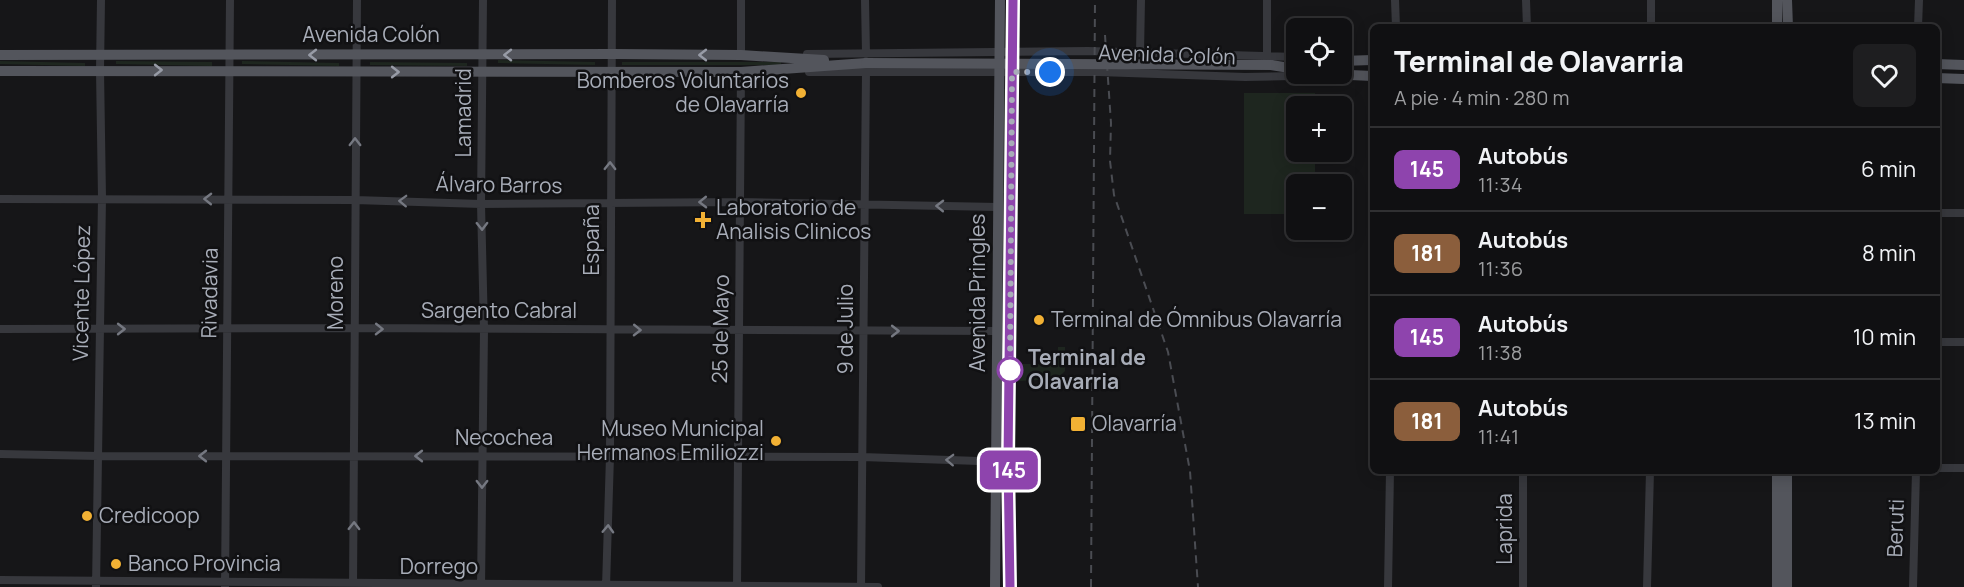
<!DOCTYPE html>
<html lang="es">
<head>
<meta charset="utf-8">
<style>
  :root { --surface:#101012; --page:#1e1e20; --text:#f1f3f6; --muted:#9c9d9f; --line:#303032 }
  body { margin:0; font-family:Manrope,sans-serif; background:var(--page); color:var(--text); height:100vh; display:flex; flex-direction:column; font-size:22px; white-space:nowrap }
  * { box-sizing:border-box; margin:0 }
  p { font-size:20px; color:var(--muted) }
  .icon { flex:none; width:33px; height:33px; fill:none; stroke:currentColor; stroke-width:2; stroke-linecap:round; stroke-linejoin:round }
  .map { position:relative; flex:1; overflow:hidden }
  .details { position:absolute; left:1370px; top:24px; width:570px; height:450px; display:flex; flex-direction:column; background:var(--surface); border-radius:9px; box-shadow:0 3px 15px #0003,0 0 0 2px var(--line) }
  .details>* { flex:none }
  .badge { padding:0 12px; border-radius:9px; font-size:21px; line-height:39px }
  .controls { position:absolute; left:1286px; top:18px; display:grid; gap:12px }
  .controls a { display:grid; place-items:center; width:66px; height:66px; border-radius:9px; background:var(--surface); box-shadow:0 3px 15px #0003,0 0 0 2px var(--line); font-size:30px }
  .you { position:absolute; width:30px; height:30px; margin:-15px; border:4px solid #fff; border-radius:50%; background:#1a73e8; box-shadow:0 0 0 9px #1a73e833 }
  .map>.badge { position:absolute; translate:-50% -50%; box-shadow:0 0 0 3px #fff }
  .round { display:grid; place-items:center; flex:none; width:63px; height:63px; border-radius:9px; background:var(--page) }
  .overview { display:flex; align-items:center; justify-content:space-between; height:102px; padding:0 24px }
  h1 { font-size:28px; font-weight:800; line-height:45px }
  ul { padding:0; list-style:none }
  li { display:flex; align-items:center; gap:18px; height:84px; padding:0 24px; border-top:2px solid var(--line) }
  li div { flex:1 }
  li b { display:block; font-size:22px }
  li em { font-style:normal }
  li .badge { min-width:66px; font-weight:700; text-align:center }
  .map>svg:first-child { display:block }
  .green { fill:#1e261f }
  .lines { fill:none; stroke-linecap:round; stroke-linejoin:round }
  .minor { stroke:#37383d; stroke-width:8 }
  .major { stroke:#53555c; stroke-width:10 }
  .rail { stroke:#4a4c52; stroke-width:2; stroke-dasharray:8 6; stroke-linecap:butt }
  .major-bridge { stroke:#53555c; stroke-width:10 }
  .oneway { stroke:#979ba6 }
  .oneway2 { stroke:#757881 }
  .line-casing { stroke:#fff; stroke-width:14 }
  .line { stroke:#8e44ad; stroke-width:9 }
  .walk { stroke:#a8adb8; stroke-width:6; stroke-dasharray:0 10.8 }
  .poi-dot { fill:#f2b134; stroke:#111113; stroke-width:2 }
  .stop-dot { fill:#fff; stroke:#8e44ad; stroke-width:3 }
  .labels { text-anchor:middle; stroke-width:5; stroke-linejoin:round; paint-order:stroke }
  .street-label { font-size:21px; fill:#a8adb8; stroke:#111113 }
  .poi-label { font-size:21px; fill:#a8adb8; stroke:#111113; text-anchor:start }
  .stop-label { font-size:21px; font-weight:bold; fill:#a8adb8; stroke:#111113; text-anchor:start }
</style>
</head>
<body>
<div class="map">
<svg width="1964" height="587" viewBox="0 0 1964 587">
  <rect width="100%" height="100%" fill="#161618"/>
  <!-- green -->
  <path class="green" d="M498,60l97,2v3l-97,-2z
    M0,61l85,2v3l-85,-2z
    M116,61l96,1v4l-96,-2z
    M242,61l97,2v3l-97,-2z
    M370,62l97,1v3l-97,-1z
    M622,62h159v3h-159z
    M1004,89h3l-1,104h-3z
    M1244,93h71v13h-19v46h19v32h-19v30h-52z
    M1058,347h7v24l-8,8 -38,2 1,-17h37z"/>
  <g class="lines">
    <!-- minor -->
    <path class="minor" d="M741,0v55h5
      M865,0l1,54
      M1395,0l1,27
      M1526,0l1,27
      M1651,27v-27
      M1918,27l1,-27
      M1140,53l1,-53
      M807,54l281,-3 208,6
      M1267,55v-55
      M809,72h290l146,5 91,-2
      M0,199l355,1 126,4 259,-2 258,5
      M1936,213h28
      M0,329l354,-1 644,3
      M1936,342h28
      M0,454l99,2 763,1 146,5
      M1936,468h28
      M1523,471v116
      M0,580l878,7
      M96,587l6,-389 -2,-128 1,-70
      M225,587l5,-587
      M353,587l4,-587
      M481,587l3,-257 -3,-126 2,-204
      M606,587l4,-131 2,-456
      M737,587l4,-515h4
      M861,587l5,-516
      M1388,587l2,-116
      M1647,587l3,-116
      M1913,587l3,-116"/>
    <!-- major -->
    <path class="major" d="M1777,0v27
      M1787,0l1,27
      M0,55l613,-1 128,1 83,5
      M1341,61l31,-1
      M1936,64l28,1
      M1271,65l25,4
      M0,71l741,1 125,-9
      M1329,74l43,2
      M1936,78l28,1
      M1777,471v116
      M995,587l5,-587
      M1010,587l-2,-125 5,-462
      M1787,587v-116"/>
    <!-- rail -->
    <path class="rail" d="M1105,35l6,88 -1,38 4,34 54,157 22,119 8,116
      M1091,587l4,-587"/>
    <!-- major-bridge -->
    <path class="major-bridge" d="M866,63l405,2"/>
  </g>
  <!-- one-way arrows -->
  <defs><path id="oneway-chevron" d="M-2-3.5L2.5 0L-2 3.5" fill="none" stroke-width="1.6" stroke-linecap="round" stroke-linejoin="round" transform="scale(1.5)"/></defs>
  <g class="oneway">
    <use href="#oneway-chevron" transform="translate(313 55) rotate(-180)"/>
    <use href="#oneway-chevron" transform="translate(508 55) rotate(180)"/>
    <use href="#oneway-chevron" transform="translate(703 55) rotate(-180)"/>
    <use href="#oneway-chevron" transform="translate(158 70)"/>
    <use href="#oneway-chevron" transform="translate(395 72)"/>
  </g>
  <g class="oneway2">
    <use href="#oneway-chevron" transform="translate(355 142) rotate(-90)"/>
    <use href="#oneway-chevron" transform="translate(610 166) rotate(-89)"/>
    <use href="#oneway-chevron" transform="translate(208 199) rotate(-179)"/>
    <use href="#oneway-chevron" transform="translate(403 201) rotate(-178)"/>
    <use href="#oneway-chevron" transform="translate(703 202) rotate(179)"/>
    <use href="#oneway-chevron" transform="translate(940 206) rotate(-179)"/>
    <use href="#oneway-chevron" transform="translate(482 226) rotate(89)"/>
    <use href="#oneway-chevron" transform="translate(121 329)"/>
    <use href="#oneway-chevron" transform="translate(379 329) rotate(1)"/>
    <use href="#oneway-chevron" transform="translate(637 330) rotate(1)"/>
    <use href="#oneway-chevron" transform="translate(895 331)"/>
    <use href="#oneway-chevron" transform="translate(203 456) rotate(180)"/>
    <use href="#oneway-chevron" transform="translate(419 456) rotate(-180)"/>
    <use href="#oneway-chevron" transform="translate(950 460) rotate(-178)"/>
    <use href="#oneway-chevron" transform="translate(482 484) rotate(90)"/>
    <use href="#oneway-chevron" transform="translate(354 526) rotate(-89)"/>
    <use href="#oneway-chevron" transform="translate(608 529) rotate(-88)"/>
  </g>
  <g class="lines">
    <!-- line casing -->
    <g class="line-casing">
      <path id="line" d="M1010,587l-2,-125 5,-462"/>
    </g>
    <!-- line -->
    <use href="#line" class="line"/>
    <!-- walk -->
    <path class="walk" d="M1010,370l2,-298h38"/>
  </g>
  <!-- markers -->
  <g class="poi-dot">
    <circle cx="801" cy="93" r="6"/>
    <path d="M700 211h6v6h6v6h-6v6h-6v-6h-6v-6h6z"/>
    <circle cx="1039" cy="320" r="6"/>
    <rect x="1070" y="416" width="16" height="16" rx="3"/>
    <circle cx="776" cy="441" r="6"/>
    <circle cx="87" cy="516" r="6"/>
    <circle cx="116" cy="564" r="6"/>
  </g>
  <circle class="stop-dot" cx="1010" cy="370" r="12"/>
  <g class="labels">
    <!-- street labels -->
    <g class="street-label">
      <text x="371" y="42">Avenida Colón</text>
      <text transform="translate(1167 55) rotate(2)" y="7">Avenida Colón</text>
      <text transform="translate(464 113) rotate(-90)" y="7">Lamadrid</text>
      <text transform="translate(499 185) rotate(1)" y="7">Álvaro Barros</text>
      <text transform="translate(592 240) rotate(-90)" y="7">España</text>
      <text transform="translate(82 293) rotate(-89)" y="7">Vicente López</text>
      <text transform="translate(210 293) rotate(-89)" y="7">Rivadavia</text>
      <text transform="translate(336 293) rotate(-90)" y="7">Moreno</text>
      <text transform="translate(978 293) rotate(-90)" y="7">Avenida Pringles</text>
      <text x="499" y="318">Sargento Cabral</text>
      <text transform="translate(721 329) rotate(-89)" y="7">25 de Mayo</text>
      <text transform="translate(846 329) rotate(-90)" y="7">9 de Julio</text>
      <text x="504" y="445">Necochea</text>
      <text transform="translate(1896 528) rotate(-88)" y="7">Beruti</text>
      <text transform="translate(1505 529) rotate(-90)" y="7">Laprida</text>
      <text x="439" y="574">Dorrego</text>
    </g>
    <!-- poi labels -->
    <g class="poi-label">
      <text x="789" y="88" text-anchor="end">Bomberos Voluntarios<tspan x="789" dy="24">de Olavarría</tspan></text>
      <text x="716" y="215">Laboratorio de<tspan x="716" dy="24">Analisis Clinicos</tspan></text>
      <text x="1051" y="327">Terminal de Ómnibus Olavarría</text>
      <text x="1092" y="431">Olavarría</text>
      <text x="764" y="436" text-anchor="end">Museo Municipal<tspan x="764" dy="24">Hermanos Emiliozzi</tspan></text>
      <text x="99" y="523">Credicoop</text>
      <text x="128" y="571">Banco Provincia</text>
    </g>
    <!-- stop labels -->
    <g class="stop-label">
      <text x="1028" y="365">Terminal de<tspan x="1028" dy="24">Olavarria</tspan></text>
    </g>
  </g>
</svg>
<div class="controls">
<a><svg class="icon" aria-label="locate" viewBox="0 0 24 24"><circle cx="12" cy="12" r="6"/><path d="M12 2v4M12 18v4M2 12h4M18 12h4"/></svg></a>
<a>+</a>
<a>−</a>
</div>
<div class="you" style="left:1050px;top:72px"></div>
<b class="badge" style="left:1009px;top:470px;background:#8e44ad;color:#fff">145</b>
<section class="details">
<div class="overview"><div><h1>Terminal de Olavarria</h1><p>A pie · 4 min · 280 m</p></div><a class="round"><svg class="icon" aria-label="heart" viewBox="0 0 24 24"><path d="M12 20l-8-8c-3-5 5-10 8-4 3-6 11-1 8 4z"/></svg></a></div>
<ul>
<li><span class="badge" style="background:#8e44ad;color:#fff">145</span><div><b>Autobús</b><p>11:34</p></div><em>6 min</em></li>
<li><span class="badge" style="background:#8b5e3c;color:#fff">181</span><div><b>Autobús</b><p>11:36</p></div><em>8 min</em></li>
<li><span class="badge" style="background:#8e44ad;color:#fff">145</span><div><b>Autobús</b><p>11:38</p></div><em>10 min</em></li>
<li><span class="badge" style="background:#8b5e3c;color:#fff">181</span><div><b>Autobús</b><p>11:41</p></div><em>13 min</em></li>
</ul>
</section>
</div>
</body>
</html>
